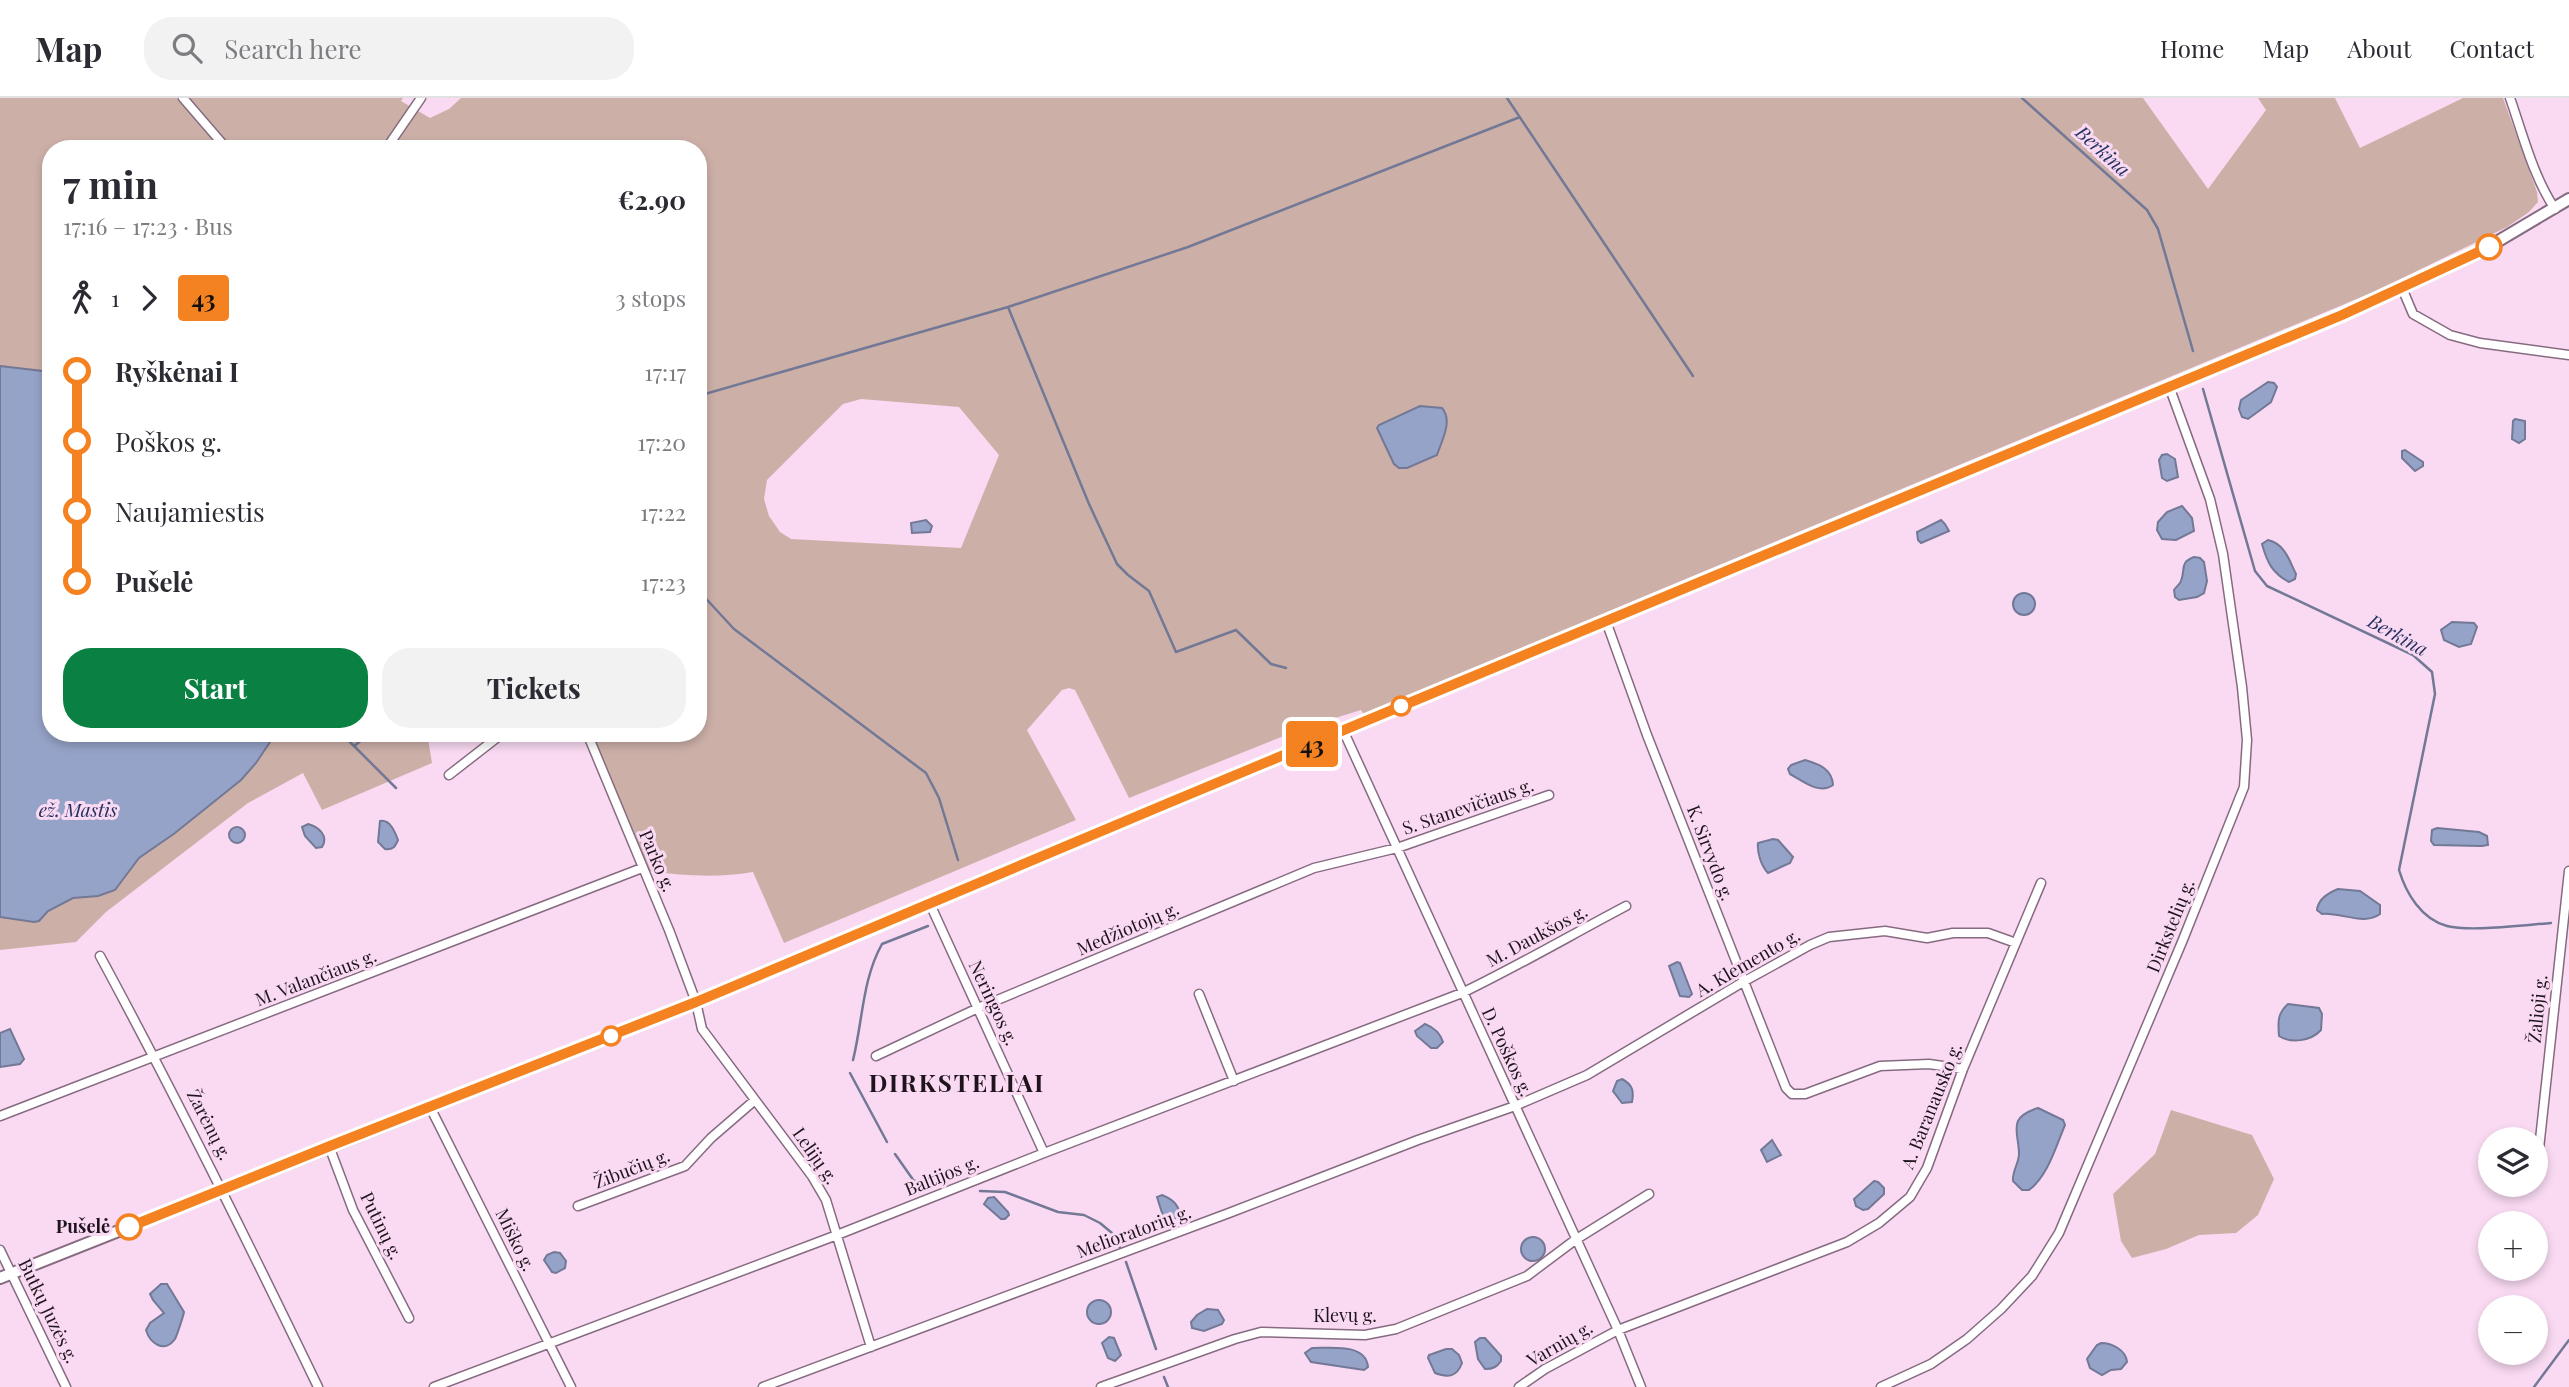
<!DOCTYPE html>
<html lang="en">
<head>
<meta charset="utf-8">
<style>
  :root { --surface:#fff; --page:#f2f2f3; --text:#2b2b33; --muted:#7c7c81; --line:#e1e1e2; --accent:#0b8043 }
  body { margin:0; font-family:"Playfair Display",serif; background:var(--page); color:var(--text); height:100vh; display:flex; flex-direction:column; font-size:26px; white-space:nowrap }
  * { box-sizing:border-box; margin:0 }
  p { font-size:23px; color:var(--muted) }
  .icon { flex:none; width:38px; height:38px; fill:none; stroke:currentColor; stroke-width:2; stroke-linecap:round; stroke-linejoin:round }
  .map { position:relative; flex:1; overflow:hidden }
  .sheet { position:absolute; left:42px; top:42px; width:665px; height:602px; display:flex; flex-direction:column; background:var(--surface); border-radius:28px; box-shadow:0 4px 10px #0003 }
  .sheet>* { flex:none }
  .badge { padding:0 14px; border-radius:5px; font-size:24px; line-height:46px }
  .buttons { position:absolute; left:2478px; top:1029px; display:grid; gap:14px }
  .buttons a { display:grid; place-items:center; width:70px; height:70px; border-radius:50%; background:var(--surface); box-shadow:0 4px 10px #0003; font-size:35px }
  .map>.badge { position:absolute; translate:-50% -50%; box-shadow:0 0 0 4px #fff }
  .legs { display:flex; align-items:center; gap:10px; height:77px; padding:0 21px; font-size:23px }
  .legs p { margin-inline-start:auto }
  .summary { display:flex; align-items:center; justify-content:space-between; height:119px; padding:0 21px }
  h1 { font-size:38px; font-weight:700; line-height:52px }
  .button { display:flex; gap:14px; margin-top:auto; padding:14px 21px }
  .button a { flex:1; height:80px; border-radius:28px; background:var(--accent); color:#fff; font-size:28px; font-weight:700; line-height:80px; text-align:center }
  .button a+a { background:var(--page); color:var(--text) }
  ul { padding:0 21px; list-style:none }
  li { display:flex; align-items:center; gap:24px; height:70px; font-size:26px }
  li i { display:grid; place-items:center; width:10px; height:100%; margin:0 9px; background:currentColor }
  li i::after { content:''; width:18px; height:18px; margin:-9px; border:5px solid; border-radius:50%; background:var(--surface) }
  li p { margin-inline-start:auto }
  li:first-child i { background:linear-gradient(#0000 50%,currentColor 0) }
  li:last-child i { background:linear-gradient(currentColor 50%,#0000 0) }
  header { display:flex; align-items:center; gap:42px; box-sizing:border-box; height:98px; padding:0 35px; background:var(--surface); border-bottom:2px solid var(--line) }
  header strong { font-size:33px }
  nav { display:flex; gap:38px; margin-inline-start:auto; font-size:24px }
  .search { width:490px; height:63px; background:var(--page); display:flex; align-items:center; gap:18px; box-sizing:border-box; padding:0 24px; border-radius:28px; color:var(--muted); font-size:26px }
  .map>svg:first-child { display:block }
  .green { fill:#ccb0a8; fill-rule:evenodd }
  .water { fill:#96a3c8; stroke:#727895; stroke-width:2 }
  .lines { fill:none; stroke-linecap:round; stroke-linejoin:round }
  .stream { stroke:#727895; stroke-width:2.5 }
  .minor-casing { stroke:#866b80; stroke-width:11 }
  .secondary-casing { stroke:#866b80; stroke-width:14 }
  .minor { stroke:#fff; stroke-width:8 }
  .secondary { stroke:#fff; stroke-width:10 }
  .line-1-casing { stroke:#fff; stroke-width:16 }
  .line-1 { stroke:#f58220; stroke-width:10 }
  .stop-1-dot { fill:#fff; stroke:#f58220; stroke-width:3.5 }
  .labels { text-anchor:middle; stroke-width:6; stroke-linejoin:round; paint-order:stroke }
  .street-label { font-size:18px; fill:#1f141d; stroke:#f9daf2 }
  .stop-label { font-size:18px; font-weight:bold; fill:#1f141d; stroke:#f9daf2; text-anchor:end }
  .water-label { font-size:19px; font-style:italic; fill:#243060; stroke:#f9daf2 }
  .district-label { font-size:24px; font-weight:bold; letter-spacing:2px; fill:#1f141d; stroke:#f9daf2 }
</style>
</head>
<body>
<header>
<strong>Map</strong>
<div class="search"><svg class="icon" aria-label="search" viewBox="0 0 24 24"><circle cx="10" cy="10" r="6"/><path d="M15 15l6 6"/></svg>Search here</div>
<nav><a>Home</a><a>Map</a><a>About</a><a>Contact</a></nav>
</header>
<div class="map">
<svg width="2569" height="1289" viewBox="0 0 2569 1289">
  <rect width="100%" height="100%" fill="#f9daf2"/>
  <!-- green -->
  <path class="green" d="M0,0h177l45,51h-171v223l-51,-6z
    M189,0h214l-2,3 29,17 19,-9 12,-11h1682l65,91 58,-79 -8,-12h77l25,50 103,-50h40l34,94 1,10 -9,10 -22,15 -129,63 -740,309 -273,117 -4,-6 -55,17 -177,71 -54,-108 -6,-2 -7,2 -35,40 49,90 -292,123 -31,-71c-35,6 -68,4 -103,-1l-58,-138h106v-584h-465zM861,301l98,8 40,48 -38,93 -170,-9 -11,-7 -11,-16 -5,-17 3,-19 76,-76z
    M276,635h151l5,30 -110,47 -19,-37 -55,30 -142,109 -30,30 -76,8v-33l33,5 6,-1 9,-10 25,-13 25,-2 17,-6 24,-32 102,-78 15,-17z
    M2171,1012l81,25 22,44 -16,36 -22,18 -37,2 -33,14 -34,9 -11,-17 -8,-47 42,-40z"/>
  <!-- water -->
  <path class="water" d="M0,268l51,6v361h225l-20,30 -15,17 -66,53 -36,25 -24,32 -17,6 -25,2 -25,13 -9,10 -5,1 -34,-5z
    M2268,284l6,1 3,4 -6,15 -23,17 -6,-2 -3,-8 2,-9z
    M1420,308l22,2c11,13 0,32 -5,47l-30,13h-8l-5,-4 -17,-36 2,-3z
    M2515,321l10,2v18l-6,4 -7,-4 1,-18z
    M2405,352l18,12v4l-8,5 -13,-13v-7z
    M2167,356l8,5 3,18 -11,4 -5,-3 -3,-18 3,-5z
    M2182,408l10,12 2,13 -18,9 -14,-1 -5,-9 1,-8 9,-10z
    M926,422l6,6 -2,6 -18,1 -1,-10z
    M1941,422l4,4 4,7 -28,12 -3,-3 -1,-8z
    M2268,442c17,4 21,20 28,34l-1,5 -6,3c-17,-9 -22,-20 -27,-38z
    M2194,459l6,1 4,4 3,19 -3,12 -7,4 -18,3 -4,-3 -1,-7c2,-3 6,-6 7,-9 5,-13 -2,-18 13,-24z
    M2013 506a11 11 0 1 1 22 0a11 11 0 1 1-22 0Z
    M2452,524l22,1 3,4 -6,17 -12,3 -15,-7 -3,-10z
    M1805,662c14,4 27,9 28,25 -14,10 -30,-4 -43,-11l-2,-5 3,-4z
    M380,723c10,-2 15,11 18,19 -3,7 -5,10 -13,9l-7,-7z
    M308,726c11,3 21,12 14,23l-6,1 -11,-12 -3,-9z
    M229 737a8 8 0 1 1 16 0a8 8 0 1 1-16 0Z
    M2437,730l42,4 8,4 1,9 -6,1 -48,-1 -3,-4 1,-11z
    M1773,741l5,1 15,17 -3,6 -22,10c-7,-7 -11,-21 -10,-30z
    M2338,791l22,2 20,14v9c-16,12 -39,-2 -58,0l-5,-4c1,-11 11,-17 21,-21z
    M1677,864l3,1 12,31 -3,3 -9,-1 -11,-30z
    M2288,906l31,4 3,6 -1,16c-10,11 -30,14 -42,6 -1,-14 -2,-22 9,-32z
    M1425,926c10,4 15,9 18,18l-6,6h-6l-14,-12 -2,-5z
    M10,931l14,30 -4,5 -20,3v-34z
    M1622,981c11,6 12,12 10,23l-10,1 -9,-12 4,-10z
    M2038,1010l25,12 2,5c-9,21 -17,51 -36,65h-7l-9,-9c-1,-10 6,-18 6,-27 0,-22 -13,-36 19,-46z
    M1772,1042l9,15 -14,7 -6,-12z
    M1874,1083l4,1 6,6v6l-16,15 -5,1 -7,-4 -2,-7z
    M1162,1097c10,4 16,9 18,19l-4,4 -12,1 -7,-22z
    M994,1099l14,15 1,3 -4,4h-4l-17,-15 4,-6z
    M1521 1151a12 12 0 1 1 24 0a12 12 0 1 1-24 0Z
    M554,1154l6,1 6,8 -1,7 -9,5 -4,-1 -8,-12 3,-5z
    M161,1186h6l17,28c-1,5 -7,23 -9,27 -11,15 -25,4 -29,-9l4,-7 14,-10 -11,-13 -3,-6z
    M1087 1214a12 12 0 1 1 24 0a12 12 0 1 1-24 0Z
    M1207,1211l11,1 6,10 -2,4 -18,7 -12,-3 -1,-6 6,-7z
    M1109,1239l5,1 7,17 -6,6 -7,-3 -6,-15z
    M1480,1240h5l16,18v5c-4,6 -8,8 -16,8l-7,-10 -3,-17z
    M2101,1245c11,0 25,7 26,19l-6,7 -10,1 -9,5 -12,-7 -3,-9 10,-14z
    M1312,1250c18,0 54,-5 56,19l-4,3 -53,-8 -6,-9z
    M1446,1251h6l7,6 3,8c-5,14 -14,15 -27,10l-7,-15 1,-3z"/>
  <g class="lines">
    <!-- stream -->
    <path class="stream" d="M1507,0l186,278
      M2022,0l125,112 11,19 35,122
      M1008,209l180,-60 332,-130
      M2203,291l52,182 12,15 146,69 19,17 3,22 -36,176c7,23 22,49 48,56 24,6 78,-1 104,-3
      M698,298l310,-89 81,197 28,60 11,11 21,16 27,61 60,-22 35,34 15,4
      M698,492l36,39 192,144 13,25 19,62
      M341,635l55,55
      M354,648l17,-13
      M853,962c10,-40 9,-80 29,-116l46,-18
      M850,975l37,69
      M895,1056l19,27h22
      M980,1093l25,1 53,20 26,3 16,8 12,10 8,15
      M1126,1164l30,87
      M1164,1279l4,10
      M2534,1289l35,-47"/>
    <!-- minor casing -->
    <g class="minor-casing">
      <path id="minor" d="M183,0l44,51
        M2510,0c13,37 23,78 45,111
        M386,51l35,-51
        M2402,190l11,26 37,21 30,8 89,12
        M1606,523l41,114 139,353 6,6h13l75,-28 49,-2 34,5
        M1343,632l275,600 23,57
        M587,635l82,197 27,72 6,27 110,147 14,24 45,147
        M449,677l54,-42
        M930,806l114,249
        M100,858c77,142 148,286 218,431
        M1199,896l35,87
        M876,958l102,-48 336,-140 83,-20 152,-53
        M430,1009l141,280
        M0,1018l642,-248
        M329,1048l24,64 56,108
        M2539,1051l30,-278
        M578,1108l107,-40 26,-28 44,-38
        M0,1152l66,137
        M434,1289l403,-152 207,-82 418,-160c56,-27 109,-58 164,-87
        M763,1289l466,-174 189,-73 97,-34 72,-31 156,-93 67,-37 19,-8 56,-6 42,7 26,-5h35l28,10
        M1101,1289l134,-48 26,-7 104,3 31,-6 131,-53 48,-36 74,-46
        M1519,1289l26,-18 73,-39 229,-88 32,-19 31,-26 17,-29 36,-99 78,-186
        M1881,1289l50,-23 36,-25 34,-30 31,-33 27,-43 123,-291 62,-155 3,-47 -5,-53 -19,-133 -13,-55 -41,-113"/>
    </g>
    <!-- secondary casing -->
    <g class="secondary-casing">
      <path id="secondary" d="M0,1180l696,-276 470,-198 1176,-489 136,-62 91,-54"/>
    </g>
    <!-- minor -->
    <use href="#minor" class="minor"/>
    <!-- secondary -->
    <use href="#secondary" class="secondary"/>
  </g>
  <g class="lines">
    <!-- line-1 casing -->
    <g class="line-1-casing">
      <path id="line-1" d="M129,1129l201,-81 366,-144 470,-198 1176,-489 147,-68"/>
    </g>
    <!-- line-1 -->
    <use href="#line-1" class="line-1"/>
  </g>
  <!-- markers -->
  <g class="stop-1-dot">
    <circle cx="2489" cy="149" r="12"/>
    <circle cx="1401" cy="608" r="9"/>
    <circle cx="611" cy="938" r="9"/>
    <circle cx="129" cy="1129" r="12"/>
  </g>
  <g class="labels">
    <!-- street labels -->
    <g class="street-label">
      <text transform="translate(1468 709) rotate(-19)" y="6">S. Stanevičiaus g.</text>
      <text transform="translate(1710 755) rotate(69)" y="6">K. Sirvydo g.</text>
      <text transform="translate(657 763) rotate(67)" y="6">Parko g.</text>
      <text transform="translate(2171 828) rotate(-68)" y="6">Dirkstelių g.</text>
      <text transform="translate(1128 831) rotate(-23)" y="6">Medžiotojų g.</text>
      <text transform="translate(1537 838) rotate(-28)" y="6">M. Daukšos g.</text>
      <text transform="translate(1748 865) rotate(-30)" y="6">A. Klemento g.</text>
      <text transform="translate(316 880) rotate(-21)" y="6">M. Valančiaus g.</text>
      <text transform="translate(993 905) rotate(65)" y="6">Neringos g.</text>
      <text transform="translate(2538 911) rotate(-84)" y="6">Žalioji g.</text>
      <text transform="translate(1507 954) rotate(65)" y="6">D. Poškos g.</text>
      <text transform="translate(1932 1008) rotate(-68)" y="6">A. Baranausko g.</text>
      <text transform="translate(209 1027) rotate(63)" y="6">Žarėnų g.</text>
      <text transform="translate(815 1058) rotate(55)" y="6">Lelijų g.</text>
      <text transform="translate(632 1071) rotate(-21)" y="6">Žibučių g.</text>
      <text transform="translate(942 1078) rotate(-22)" y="6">Baltijos g.</text>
      <text transform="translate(381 1128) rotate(64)" y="6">Putinų g.</text>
      <text transform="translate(1134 1134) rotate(-20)" y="6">Melioratorių g.</text>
      <text transform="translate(515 1142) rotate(64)" y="6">Miško g.</text>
      <text transform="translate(48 1213) rotate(64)" y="6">Butkų Juzės g.</text>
      <text x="1345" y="1224">Klevų g.</text>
      <text transform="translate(1560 1246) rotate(-30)" y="6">Varnių g.</text>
    </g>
    <!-- stop labels -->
    <g class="stop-label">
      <text x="110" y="1135">Pušelė</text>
    </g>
    <!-- water labels -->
    <g class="water-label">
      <text transform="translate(2103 53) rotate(42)" y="7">Berkina</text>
      <text transform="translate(2398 537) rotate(29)" y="7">Berkina</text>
      <text x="78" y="719">ež. Mastis</text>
    </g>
    <!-- district labels -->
    <g class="district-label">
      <text x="957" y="994">DIRKSTELIAI</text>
    </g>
  </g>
</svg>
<div class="buttons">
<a><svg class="icon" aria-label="layers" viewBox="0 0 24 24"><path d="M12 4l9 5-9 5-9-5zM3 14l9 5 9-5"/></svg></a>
<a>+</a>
<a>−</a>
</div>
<b class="badge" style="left:1312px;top:646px;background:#f58220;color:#111">43</b>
<section class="sheet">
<div class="summary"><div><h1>7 min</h1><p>17:16 – 17:23 · Bus</p></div><b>€2.90</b></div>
<div class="legs"><svg class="icon" aria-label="walk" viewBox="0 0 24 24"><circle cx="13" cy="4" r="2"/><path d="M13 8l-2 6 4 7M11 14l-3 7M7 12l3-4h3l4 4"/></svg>1<svg class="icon" aria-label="forward" viewBox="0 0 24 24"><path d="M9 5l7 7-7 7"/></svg><b class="badge" style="background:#f58220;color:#111">43</b><p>3 stops</p></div>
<ul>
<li><i style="color:#f58220"></i><b>Ryškėnai I</b><p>17:17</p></li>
<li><i style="color:#f58220"></i><span>Poškos g.</span><p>17:20</p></li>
<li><i style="color:#f58220"></i><span>Naujamiestis</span><p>17:22</p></li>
<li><i style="color:#f58220"></i><b>Pušelė</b><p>17:23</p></li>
</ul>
<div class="button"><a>Start</a><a>Tickets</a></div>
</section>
</div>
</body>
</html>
